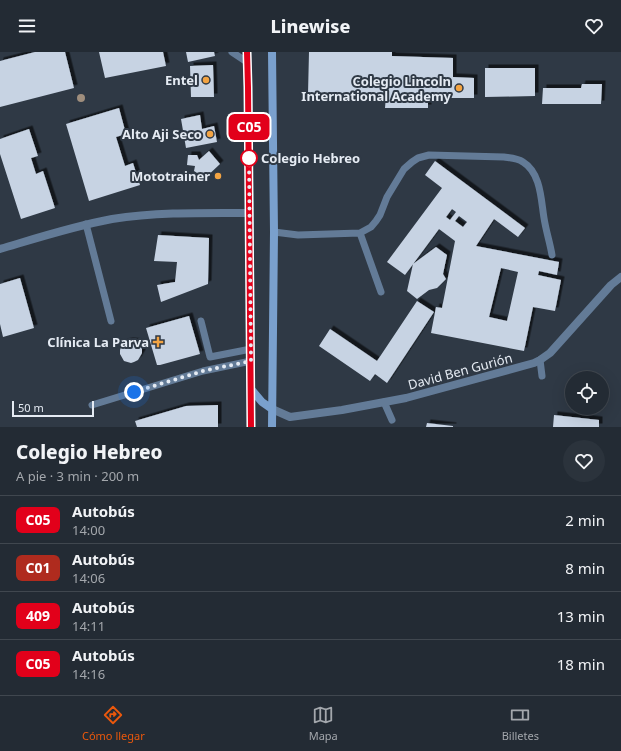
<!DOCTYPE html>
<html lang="es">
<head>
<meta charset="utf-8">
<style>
  :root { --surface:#232b34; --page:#2b333c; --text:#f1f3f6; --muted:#a3a7ac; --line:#40474f; --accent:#ea580c }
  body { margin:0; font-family:"Noto Sans",sans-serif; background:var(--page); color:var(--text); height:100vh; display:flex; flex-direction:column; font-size:15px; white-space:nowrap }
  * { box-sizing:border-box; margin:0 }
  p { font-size:13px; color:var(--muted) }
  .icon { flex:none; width:22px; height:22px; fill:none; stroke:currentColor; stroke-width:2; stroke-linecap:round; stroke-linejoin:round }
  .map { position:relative; height:375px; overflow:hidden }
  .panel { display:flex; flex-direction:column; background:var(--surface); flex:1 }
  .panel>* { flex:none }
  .badge { padding:0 8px; border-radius:6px; font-size:14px; line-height:26px }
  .buttons { position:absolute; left:565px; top:319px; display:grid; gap:8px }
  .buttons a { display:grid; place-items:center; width:44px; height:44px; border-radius:50%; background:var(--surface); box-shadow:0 4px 16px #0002,0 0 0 1px var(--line); font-size:20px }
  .scale { position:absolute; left:12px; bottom:10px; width:82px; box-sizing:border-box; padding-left:4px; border:2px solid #e5ebf3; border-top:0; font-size:11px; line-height:14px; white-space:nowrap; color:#e5ebf3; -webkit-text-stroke:3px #2f3945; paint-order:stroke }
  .you { position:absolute; width:20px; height:20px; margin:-10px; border:3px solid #fff; border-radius:50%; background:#1a73e8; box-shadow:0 0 0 6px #1a73e833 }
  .map>.badge { position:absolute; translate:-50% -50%; box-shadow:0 0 0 2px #fff }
  .round { display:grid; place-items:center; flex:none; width:42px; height:42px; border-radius:21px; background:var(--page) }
  .head { display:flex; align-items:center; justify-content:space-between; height:68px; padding:0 16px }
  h1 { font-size:19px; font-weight:800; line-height:30px }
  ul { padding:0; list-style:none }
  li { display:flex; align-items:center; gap:12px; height:48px; padding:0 16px; border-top:1px solid var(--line) }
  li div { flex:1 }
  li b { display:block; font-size:15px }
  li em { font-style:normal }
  li .badge { min-width:44px; font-weight:700; text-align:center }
  header { display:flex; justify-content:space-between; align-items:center; height:52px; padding:0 16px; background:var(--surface); font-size:18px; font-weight:800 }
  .dock { display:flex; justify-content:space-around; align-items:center; height:56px; border-top:1px solid var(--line); background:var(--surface); font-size:11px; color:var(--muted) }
  .dock a { display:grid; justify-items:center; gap:2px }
  .dock .active { color:var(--accent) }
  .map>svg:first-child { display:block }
  .building { fill:#c7d3e3; fill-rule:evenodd; filter:url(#shadow) }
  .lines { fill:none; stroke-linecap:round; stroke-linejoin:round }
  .service { stroke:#637b97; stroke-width:7 }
  .minor { stroke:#637b97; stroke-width:8 }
  .secondary { stroke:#7aa0cd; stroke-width:8 }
  .tree { fill:#9f8e7d }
  .line-casing { stroke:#fff; stroke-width:9 }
  .line { stroke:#e2001a; stroke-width:6 }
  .walk { stroke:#e5ebf3; stroke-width:4; stroke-dasharray:0 7.2 }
  .poi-dot { fill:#f3a443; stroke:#2f3945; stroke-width:1.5 }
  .stop-dot { fill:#fff; stroke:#e2001a; stroke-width:2 }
  .labels { text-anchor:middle; stroke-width:4; stroke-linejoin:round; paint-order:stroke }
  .poi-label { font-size:13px; font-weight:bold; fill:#e5ebf3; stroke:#2f3945; text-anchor:end }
  .stop-label { font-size:13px; font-weight:bold; fill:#e5ebf3; stroke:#2f3945; text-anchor:start }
  .street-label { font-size:13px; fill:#e5ebf3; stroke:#2f3945 }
</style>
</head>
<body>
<header><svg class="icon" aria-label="menu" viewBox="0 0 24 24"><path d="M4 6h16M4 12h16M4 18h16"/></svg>Linewise<svg class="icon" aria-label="heart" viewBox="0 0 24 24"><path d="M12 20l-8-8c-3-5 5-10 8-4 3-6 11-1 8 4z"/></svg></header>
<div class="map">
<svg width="621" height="375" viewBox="0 0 621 375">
  <defs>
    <filter id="shadow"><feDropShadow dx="3.5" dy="-3.5" stdDeviation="0" flood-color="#0009"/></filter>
  </defs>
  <rect width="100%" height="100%" fill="#2f3945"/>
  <!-- building -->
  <path class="building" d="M35,0h30l9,36 -74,19v-46z
    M99,0h64l3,14 -61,12z
    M186,0h28l1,4 -27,6z
    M309,0h83v4l61,2v19l21,1v20h-46v10h-43l1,-12 -78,-2z
    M213,13l1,32h-23l-1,-31z
    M485,16h50v28l-50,1z
    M582,32h20l-1,20h-59l1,-16h38z
    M119,56l7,26 -10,3 9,29 8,-3 7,22 -51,16 -23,-77z
    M200,63l2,14 12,-3 3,16 -31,6 -5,-29z
    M29,77l9,27 -7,2 5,16 7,-3 12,37 -34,11 -21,-65v-15z
    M209,99l11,13 -15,14 -11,-7 1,-5 -8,-1 1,-10h9l2,5z
    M435,109l90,67 -7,9 -24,-18 -18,27 83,16 -2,13 -18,-4 -1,4 23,5 -6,31 -22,-4 -9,44 -93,-18 5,-26 6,1 13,-67 -16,-12 -34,46 -18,-13 55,-74 -17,-13zM452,157l4,3 -6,8 -4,-3zM459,164l8,6 -4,5 -8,-6zM501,216l17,4 -11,49 -18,-4z
    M158,183l51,3 -1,46 -47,18 -4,-17 18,-3 2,-20 -23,-1z
    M436,195l11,8 -4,19 3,5 -9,9 -8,2 -12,9 -10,-8 6,-27z
    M20,226l14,50 -31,9 -3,-13v-40z
    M417,249l17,11 -47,71 -12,-9 -5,7 -51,-35 11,-17 47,32z
    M189,264l11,38 -40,11h-3l-11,-37z
    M130,289l8,1 4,7v4l-4,7 -4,2 -3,1 -7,-2 -4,-7v-4l2,-5 3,-3z
    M218,353v22h-81l-2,-6 51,-15z
    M554,363l45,5v7h-46z
    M427,371l26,3v1h-27z"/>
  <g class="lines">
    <!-- service -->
    <path class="service" d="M232,0l15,10
      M86,172l25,97
      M274,180l24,3 62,-2 11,-6 5,-6 4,-6 7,-18 17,-28 8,-7 6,-4 11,-3 75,2c7,1 13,1 19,5 18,11 18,38 21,56 2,13 6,25 8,37
      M360,181l21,59
      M201,269l9,36 41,-8
      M540,308l2,16
      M384,350l8,18
      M92,353l111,-34 48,-10"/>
    <!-- minor -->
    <path class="minor" d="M0,197c37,-11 74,-23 112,-30 46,-7 91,-6 137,-6
      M272,357l18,8 52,-7 64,-12 22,-6 106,-29 6,-3 10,-7 61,-68 10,-8"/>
    <!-- secondary -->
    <path class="secondary" d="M247,0l1,35 2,184 1,156
      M272,0l2,180 -2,195
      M251,337l11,13 10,7"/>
  </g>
  <!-- trees -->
  <circle class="tree" cx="81" cy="46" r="4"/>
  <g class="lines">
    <!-- line casing -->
    <g class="line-casing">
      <path id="line" d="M247,0l1,35 3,340"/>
    </g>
    <!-- line -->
    <use href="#line" class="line"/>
    <!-- walk -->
    <path class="walk" d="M134,340l69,-21 48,-10 -2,-203"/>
  </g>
  <!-- markers -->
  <g class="poi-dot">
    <circle cx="206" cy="28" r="4"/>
    <circle cx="459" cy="36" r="4"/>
    <circle cx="210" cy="82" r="4"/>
    <circle cx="218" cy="124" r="4"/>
    <path d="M156 284h4v4h4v4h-4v4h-4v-4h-4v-4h4z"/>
  </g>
  <circle class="stop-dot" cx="249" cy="106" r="8"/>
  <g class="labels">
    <!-- poi labels -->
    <g class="poi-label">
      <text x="198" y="33">Entel</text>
      <text x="451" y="34">Colegio Lincoln<tspan x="451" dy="15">International Academy</tspan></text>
      <text x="202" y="87">Alto Aji Seco</text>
      <text x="210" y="129">Mototrainer</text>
      <text x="149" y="295">Clínica La Parva</text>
    </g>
    <!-- stop labels -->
    <g class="stop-label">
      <text x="261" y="111">Colegio Hebreo</text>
    </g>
    <!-- street labels -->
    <g class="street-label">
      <text transform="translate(460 319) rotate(-15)" y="5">David Ben Gurión</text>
    </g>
  </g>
</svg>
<div class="buttons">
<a><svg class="icon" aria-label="locate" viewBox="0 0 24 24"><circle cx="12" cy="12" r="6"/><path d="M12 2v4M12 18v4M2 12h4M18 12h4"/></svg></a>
</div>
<div class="scale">50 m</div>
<div class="you" style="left:134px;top:340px"></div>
<b class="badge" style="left:249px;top:75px;background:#e2001a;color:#fff">C05</b>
</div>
<section class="panel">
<div class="head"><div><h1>Colegio Hebreo</h1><p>A pie · 3 min · 200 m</p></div><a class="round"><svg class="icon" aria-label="heart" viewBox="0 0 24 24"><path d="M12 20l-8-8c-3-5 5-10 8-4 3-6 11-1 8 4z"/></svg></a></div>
<ul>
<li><span class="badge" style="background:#e2001a;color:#fff">C05</span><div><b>Autobús</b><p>14:00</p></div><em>2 min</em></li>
<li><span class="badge" style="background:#af2b1e;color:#fff">C01</span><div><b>Autobús</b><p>14:06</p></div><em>8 min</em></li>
<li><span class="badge" style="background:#e2001a;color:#fff">409</span><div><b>Autobús</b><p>14:11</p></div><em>13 min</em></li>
<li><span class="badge" style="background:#e2001a;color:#fff">C05</span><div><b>Autobús</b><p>14:16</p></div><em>18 min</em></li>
</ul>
</section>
<nav class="dock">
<a class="active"><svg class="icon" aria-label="directions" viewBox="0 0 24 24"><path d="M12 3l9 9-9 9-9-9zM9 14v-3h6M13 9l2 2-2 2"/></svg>Cómo llegar</a>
<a><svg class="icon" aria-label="map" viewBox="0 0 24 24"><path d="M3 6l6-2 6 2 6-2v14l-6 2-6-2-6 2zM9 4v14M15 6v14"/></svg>Mapa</a>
<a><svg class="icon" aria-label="tickets" viewBox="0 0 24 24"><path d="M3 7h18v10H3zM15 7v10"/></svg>Billetes</a>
</nav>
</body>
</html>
